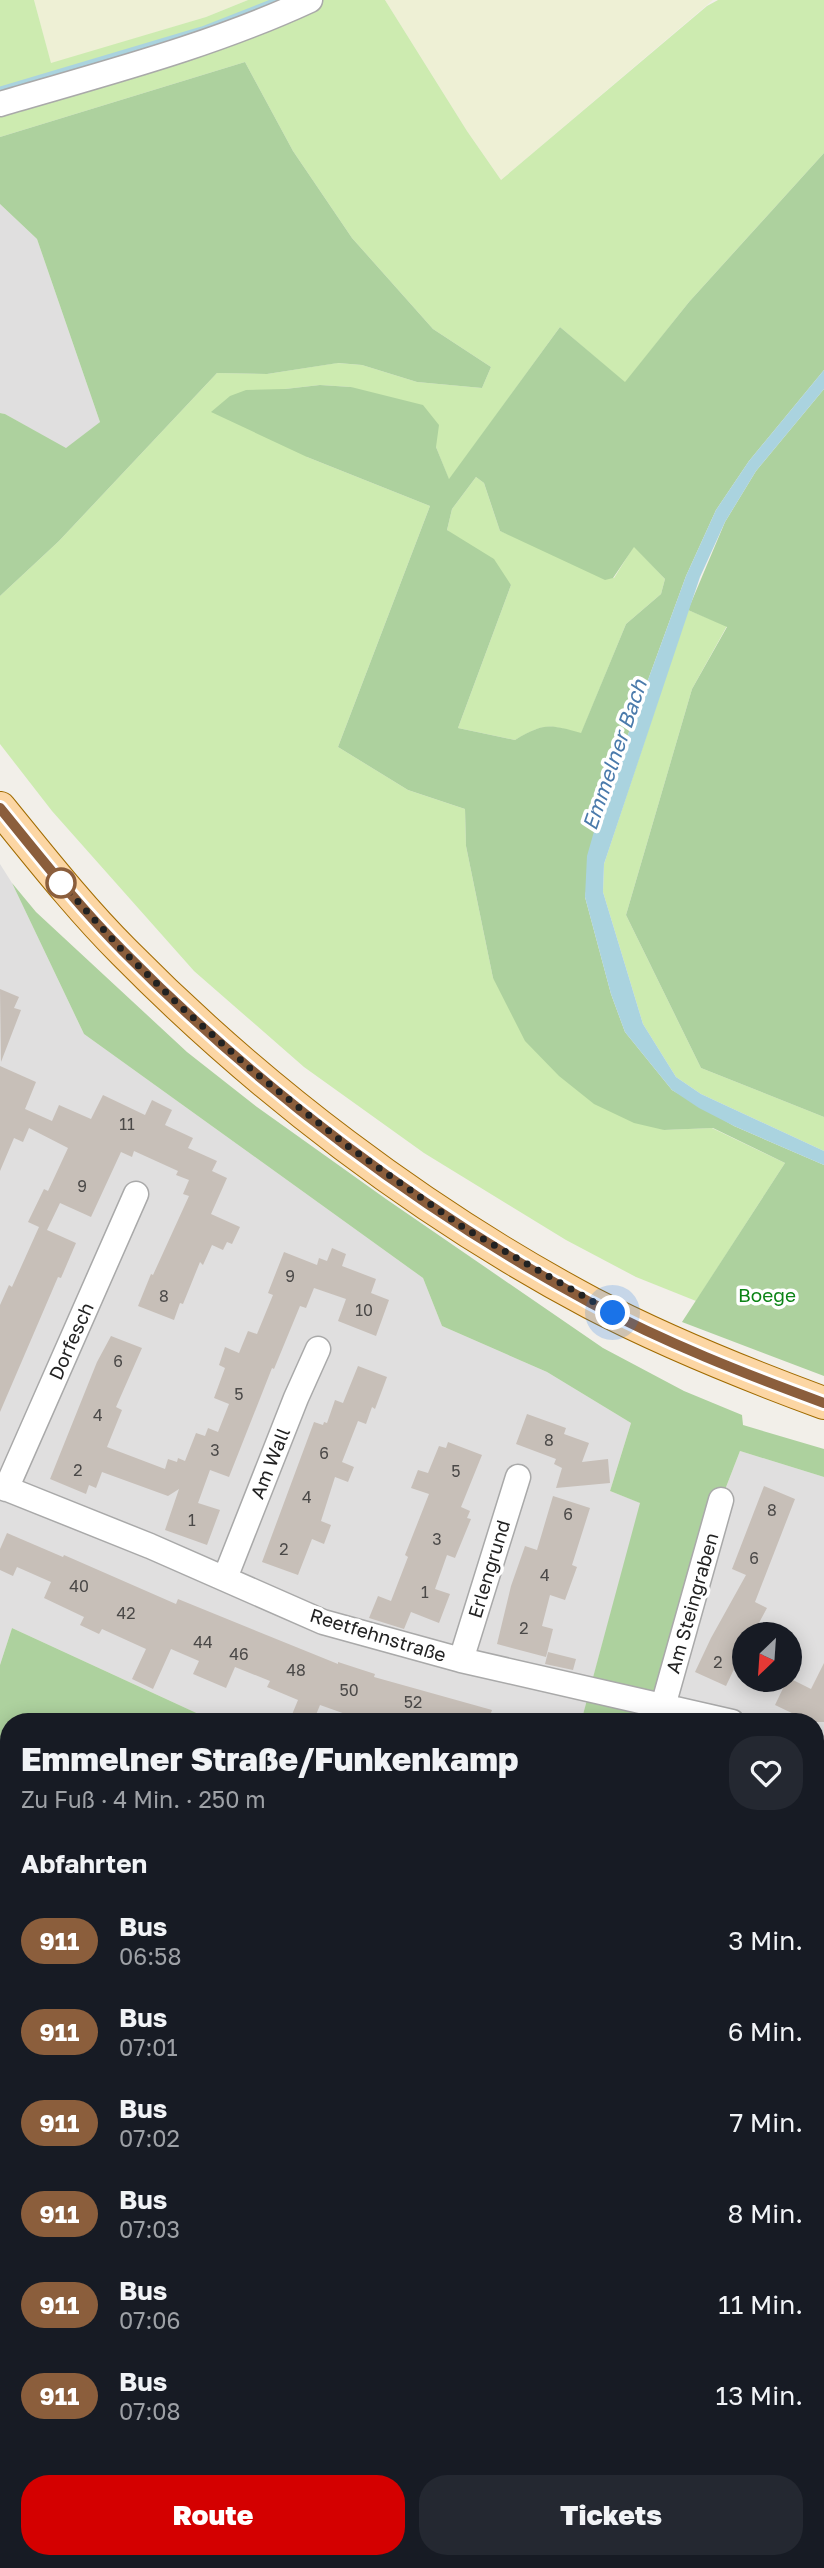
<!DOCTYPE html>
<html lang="de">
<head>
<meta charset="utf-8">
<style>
  :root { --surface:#171b24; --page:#242831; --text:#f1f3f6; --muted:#9ea1a6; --accent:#d40000 }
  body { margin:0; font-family:"Golos Text",sans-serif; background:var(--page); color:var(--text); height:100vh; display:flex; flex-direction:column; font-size:26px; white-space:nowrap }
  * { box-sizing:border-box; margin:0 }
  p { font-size:23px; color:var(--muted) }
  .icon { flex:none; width:38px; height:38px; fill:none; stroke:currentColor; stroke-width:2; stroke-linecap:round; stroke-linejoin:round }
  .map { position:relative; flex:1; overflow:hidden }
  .side { position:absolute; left:0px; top:1713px; width:824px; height:856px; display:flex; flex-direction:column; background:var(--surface); border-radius:28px 28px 0 0; box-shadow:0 4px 18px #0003 }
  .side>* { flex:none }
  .badge { padding:0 14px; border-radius:23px; font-size:24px; line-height:46px }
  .needle { width:46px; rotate:205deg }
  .buttons { position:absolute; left:732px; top:1622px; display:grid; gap:14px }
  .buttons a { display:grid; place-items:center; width:70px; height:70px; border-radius:50%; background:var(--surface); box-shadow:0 4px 18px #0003; font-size:35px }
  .you { position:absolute; width:35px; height:35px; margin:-18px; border:5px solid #fff; border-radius:50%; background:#1a73e8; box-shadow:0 0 0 10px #1a73e833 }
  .map>.badge { position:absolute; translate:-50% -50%; box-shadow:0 0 0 4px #fff }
  h2 { padding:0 21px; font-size:26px; line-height:63px }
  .round { display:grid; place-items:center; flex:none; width:74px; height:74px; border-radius:28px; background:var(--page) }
  .head { display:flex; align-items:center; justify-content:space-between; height:119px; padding:0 21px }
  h1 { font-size:33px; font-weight:800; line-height:52px }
  .action { display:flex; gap:14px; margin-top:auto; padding:14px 21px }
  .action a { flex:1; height:80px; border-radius:28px; background:var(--accent); color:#fff; font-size:28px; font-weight:800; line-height:80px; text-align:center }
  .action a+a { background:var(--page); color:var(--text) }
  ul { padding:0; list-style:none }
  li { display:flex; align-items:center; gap:21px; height:91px; padding:0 21px }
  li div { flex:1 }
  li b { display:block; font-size:26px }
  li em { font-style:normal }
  li .badge { min-width:77px; font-weight:700; text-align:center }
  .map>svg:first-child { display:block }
  .residential { fill:#e0dfdf; fill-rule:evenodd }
  .industrial { fill:#ebdbe8 }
  .farmland { fill:#eef0d5 }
  .grass { fill:#cdebb0 }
  .forest { fill:#add19e; fill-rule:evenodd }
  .water { fill:#aad3df }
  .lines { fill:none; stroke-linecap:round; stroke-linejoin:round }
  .stream { stroke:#aad3df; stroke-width:5 }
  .building { fill:#c7bfb8 }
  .minor-casing { stroke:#a9a9a9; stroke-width:27 }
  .major-casing { stroke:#a06b00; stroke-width:34 }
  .minor { stroke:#fff; stroke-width:24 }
  .major { stroke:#fcd6a4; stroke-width:32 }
  .line-casing { stroke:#fff; stroke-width:16 }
  .line { stroke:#8b5e3c; stroke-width:10 }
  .walk { stroke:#222; stroke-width:7; stroke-dasharray:0 12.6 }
  .stop-dot { fill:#fff; stroke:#8b5e3c; stroke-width:3.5 }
  .labels { text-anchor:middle; stroke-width:7; stroke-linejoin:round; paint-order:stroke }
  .number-label { font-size:16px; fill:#4b4948 }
  .park-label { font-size:19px; fill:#0c8416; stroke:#fff }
  .street-label { font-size:19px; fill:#222; stroke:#fff }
  .water-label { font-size:21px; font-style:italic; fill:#4a7aab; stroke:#fff }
</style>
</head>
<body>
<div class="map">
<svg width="824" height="2568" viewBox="0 0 824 2568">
  <rect width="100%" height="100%" fill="#f2efe9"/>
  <!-- residential -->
  <path class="residential" d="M0,204l37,35 63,183 -34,27 -61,-35 -5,-1z
    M0,864l12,19 72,151 339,244 19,48 105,46 84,51 -21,68 31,12 -60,219h-308l-21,-8 -5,8h-31l-204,-94 -12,37z
    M740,1451l84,26v447l-8,-6v-196h-157l62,-222zM744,1634h45v46h-45z"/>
  <!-- industrial -->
  <path class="industrial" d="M816,1989l8,5v299l-8,-5z
    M824,2329v239h-342v-8h334v-222z"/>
  <!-- farmland -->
  <path class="farmland" d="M34,0h214l-42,17 -155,47z
    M385,0h328l-212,180 -34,-49z"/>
  <!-- grass -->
  <path class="grass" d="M0,0h34l17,63 155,-46 42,-17h137l82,131 34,49 206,-174 11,-6h106v153l-135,149 -64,81 -65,-56 -111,153 -13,-33 -85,-60 -31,-2 -35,4 22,68 123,49 -92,241 70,43 57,19 1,37 27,132 171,152 48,-2 73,35 -89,138 -60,-24 -70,-37 -142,-87 -120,-86 -110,-96 -142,-160 -52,-67v-148l59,-55 158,-168 50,1 70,-11 25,2 55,17 65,6 9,-21 -58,-38 -81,-91 -59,-87 -48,-89 -245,75z
    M476,477l8,6 16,48 114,47 20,-32 31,33 -4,15 -35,30 -45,110c-33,-10 -36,-11 -66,6l-57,-12 53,-143 -64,-55 5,-21z
    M688,610l39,16 -35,63 -66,226 75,153 123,49v34l-123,-57 -25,-17 -33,-53 -40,-132 1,-28z
    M816,1918l8,6v70l-8,-5z
    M816,2288l8,5v26l-8,-4z"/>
  <!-- forest -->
  <path class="forest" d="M245,62l48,89 59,87 81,91 58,38 -9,21 -65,-6 -55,-17 -24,-2 -71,11 -50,-1 -158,168 -59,55v-183l5,1 61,34 34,-26 -63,-183 -37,-35v-67z
    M824,153v217l-75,91 -33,49 -30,66 -87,238 -14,83 26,97 14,38 47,58 62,36 90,39v211l-142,-54 103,-159 -72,-35 -49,2 -30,-7 -40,-19 -35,-28 -34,-35 -32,-63 -27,-132 -1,-37 -57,-19 -70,-43 92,-241 -123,-49 -96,-45 19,-16 16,-6 39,-1 35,-4 31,2 72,18 16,20 -3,22 13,32 111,-152 65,55 64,-80zM476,477l8,6 16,48 105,49 8,-2 21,-31 31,32 -4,15 -35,30 -45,109c-33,-9 -37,-10 -66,7l-57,-12 53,-143 -17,-26 -47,-29 5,-21z
    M824,389v728l-123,-49 -75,-153 66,-226 35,-62 -39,-17 37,-88 31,-51z
    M12,883l24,29 151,140 70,55 129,92 217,149 81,43 58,24 1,10 81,24v28l-84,-26 -19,49 -63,222h-77l59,-219 -30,-12 21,-68 -84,-51 -105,-46 -19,-48 -339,-244z
    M12,1628l204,94h-207v49l-3,6 -6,6v-118z
    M9,2533v27h149l-2,8h-156v-33z
    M453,2560h29v8h-26z"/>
  <!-- water -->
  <path class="water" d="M824,370v19l-68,82 -31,51 -25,55 -96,287 -1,28 40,132 33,53 25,17 123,57v14l-90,-39 -35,-18 -27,-18 -47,-58 -14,-38 -26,-97 2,-41 12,-42 87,-238 30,-66 33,-49z
    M9,1771v762l-9,2v-752l6,-6z
    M158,2560h295l3,8h-300z"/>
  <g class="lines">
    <!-- stream -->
    <path class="stream" d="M0,89l202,-60 74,-29"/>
  </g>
  <!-- building -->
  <path class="building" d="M0,989l19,8 -5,11 7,2 -20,52z
    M0,1066l36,16 -11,27 27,12 7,-16 32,14 12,-24 42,20 7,-15 20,10 -7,15 28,13 -5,10 29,13 -5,10 15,7 -16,36 29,13 -8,17 -5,-2 -4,8 -11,-5 -9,20 -3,-3 -17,42 -3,-1 -6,17 -36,-14 13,-32 2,1 36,-79 -6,-2 6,-14 -13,-5 2,-4 -44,-20 -2,6 -11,-5 -30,65 -31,-14 -13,27 29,13 -15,35 -3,-1 -58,135v-107l9,-20 3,2 27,-60 -11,-5 16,-33 4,2 20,-43 -39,-20 -6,14 -9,-4 -14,33z
    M332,1248l14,6 -4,12 34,13 -5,14 18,7 -13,36 -38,-15 8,-22 -32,-11 -8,20 -6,-2 -26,63 -2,-1 -43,109 -19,-7 -12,33 22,7 -13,35 -42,-15 14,-41 -11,7 -66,-24 -6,16 -7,-3 -3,9 -36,-15 47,-117 14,-26 31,12 -26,59 6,3 -15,37 58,22 3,-10 9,3 1,-4 7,3 11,-28 9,3 3,-8 10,4 11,-28 -15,-6 11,-30 -6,-3 6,-18 14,6 9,-22 9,3 16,-39 -5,-2 16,-41 33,13 2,-7 8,3z
    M358,1366l29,11 -12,32 -3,-2 -6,17 -8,-3 -16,41 12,5 -6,15 -13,-5 -14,44 10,4 -7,19 -12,-5 -14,36 -36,-13 52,-140 9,3 1,-3 3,1 8,-23 8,3z
    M527,1414l39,14 -2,6 25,9 -7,19 26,-3 2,24 -54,5 6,-20 -8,-4 2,-5 -40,-15z
    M448,1442l34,13 -21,52 9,4 -3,7 4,1 -16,39 -8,-3 -12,34 15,5 -11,29 -28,-11 -7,17 -35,-11 9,-22 13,5 17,-44 -3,-2 24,-61 -18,-6 7,-18 10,3 11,-27 7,2z
    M764,1486l31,13 -40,103 12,6 -14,26h-9v14l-18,38 -31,-14 16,-34 35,-63 -14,-6z
    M553,1496l37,12 -18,57 5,2 -12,33 -15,-5 -8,31 11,3 -7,28 -49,-13 14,-58 14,-40 12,4z
    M7,1533l56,24 1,-2 112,49 2,-5 160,65v-2l37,12 -1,3 118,33 -4,12h-120l-48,-17 -7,17h-12l-10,-5 7,-17 -31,-13 3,-6 -35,-14 -9,21 -33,-14 6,-13 -28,-12 -18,40 -21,-10 14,-30 -44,-20 -3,5 -19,-9 4,-8 -40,-19 7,-16 -34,-15 -4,9 -13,-6v-21z
    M548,1652l28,7 -3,11 -28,-6z
    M824,1663v59h-31l3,-7 -21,-10 12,-25 2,-2 22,11z"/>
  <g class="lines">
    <!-- minor casing -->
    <g class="minor-casing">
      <path id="minor" d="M0,104c105,-31 211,-58 310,-104
        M0,1486l150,60 173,76 138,38 271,62
        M6,1489l130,-295
        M225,1578l71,-180 22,-49
        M461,1660l57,-183
        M663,1706l58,-206
        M816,1755l8,4"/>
    </g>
    <!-- major casing -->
    <g class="major-casing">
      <path id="major" d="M0,808c40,49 79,99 124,144 135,137 298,261 467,351 75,39 154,71 233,100"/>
    </g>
    <!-- minor -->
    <use href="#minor" class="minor"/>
    <!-- major -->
    <use href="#major" class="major"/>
  </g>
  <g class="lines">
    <!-- line casing -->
    <g class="line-casing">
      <path id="line" d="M0,808c40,49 79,99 124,144 135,137 298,260 467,351 75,40 154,71 233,100"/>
    </g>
    <!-- line -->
    <use href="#line" class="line"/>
    <!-- walk -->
    <path class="walk" d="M61,883l62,68 57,55 73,65 96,76 115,81 149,85"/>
  </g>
  <!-- markers -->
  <circle class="stop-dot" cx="61" cy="883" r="14"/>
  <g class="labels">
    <!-- number labels -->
    <g class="number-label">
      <text x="127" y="1130">11</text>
      <text x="82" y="1192">9</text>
      <text x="290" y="1282">9</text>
      <text x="164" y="1302">8</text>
      <text x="364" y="1316">10</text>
      <text x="118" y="1367">6</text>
      <text x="239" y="1400">5</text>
      <text x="98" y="1421">4</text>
      <text x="549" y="1446">8</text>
      <text x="215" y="1456">3</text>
      <text x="324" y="1459">6</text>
      <text x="78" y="1476">2</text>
      <text x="456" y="1477">5</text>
      <text x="307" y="1503">4</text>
      <text x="772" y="1516">8</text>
      <text x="568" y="1520">6</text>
      <text x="192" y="1526">1</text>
      <text x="437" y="1545">3</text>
      <text x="284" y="1555">2</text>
      <text x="754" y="1564">6</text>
      <text x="545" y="1581">4</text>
      <text x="79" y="1592">40</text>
      <text x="425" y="1598">1</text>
      <text x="126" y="1619">42</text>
      <text x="524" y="1634">2</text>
      <text x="203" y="1648">44</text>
      <text x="239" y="1660">46</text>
      <text x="718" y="1668">2</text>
      <text x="296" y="1676">48</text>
      <text x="349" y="1696">50</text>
      <text x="413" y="1708">52</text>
    </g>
    <!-- park labels -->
    <g class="park-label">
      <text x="767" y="1302">Boege</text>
    </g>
    <!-- street labels -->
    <g class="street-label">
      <text transform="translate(71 1341) rotate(-66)" y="7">Dorfesch</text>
      <text transform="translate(270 1463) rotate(-68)" y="7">Am Wall</text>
      <text transform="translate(489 1569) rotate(-73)" y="7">Erlengrund</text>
      <text transform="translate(692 1603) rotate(-74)" y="7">Am Steingraben</text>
      <text transform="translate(378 1635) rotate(17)" y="7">Reetfehnstraße</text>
    </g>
    <!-- water labels -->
    <g class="water-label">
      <text transform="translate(615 755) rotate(-71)" y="7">Emmelner Bach</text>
    </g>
  </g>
</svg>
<div class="buttons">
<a><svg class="needle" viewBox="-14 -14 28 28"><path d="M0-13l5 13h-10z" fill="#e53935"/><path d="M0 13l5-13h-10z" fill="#9ea1a6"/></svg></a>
</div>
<div class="you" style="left:613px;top:1313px"></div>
<section class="side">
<div class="head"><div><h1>Emmelner Straße/Funkenkamp</h1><p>Zu Fuß · 4 Min. · 250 m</p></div><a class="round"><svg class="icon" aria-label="heart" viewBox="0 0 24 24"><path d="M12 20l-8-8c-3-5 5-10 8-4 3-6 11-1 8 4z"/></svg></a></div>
<h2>Abfahrten</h2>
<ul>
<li><span class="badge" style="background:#8b5e3c;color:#fff">911</span><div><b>Bus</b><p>06:58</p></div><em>3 Min.</em></li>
<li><span class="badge" style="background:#8b5e3c;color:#fff">911</span><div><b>Bus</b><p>07:01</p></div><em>6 Min.</em></li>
<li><span class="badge" style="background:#8b5e3c;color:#fff">911</span><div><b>Bus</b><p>07:02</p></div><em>7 Min.</em></li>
<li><span class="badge" style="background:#8b5e3c;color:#fff">911</span><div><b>Bus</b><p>07:03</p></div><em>8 Min.</em></li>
<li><span class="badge" style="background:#8b5e3c;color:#fff">911</span><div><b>Bus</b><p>07:06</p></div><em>11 Min.</em></li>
<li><span class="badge" style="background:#8b5e3c;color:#fff">911</span><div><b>Bus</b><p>07:08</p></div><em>13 Min.</em></li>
</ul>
<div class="action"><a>Route</a><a>Tickets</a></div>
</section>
</div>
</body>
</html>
